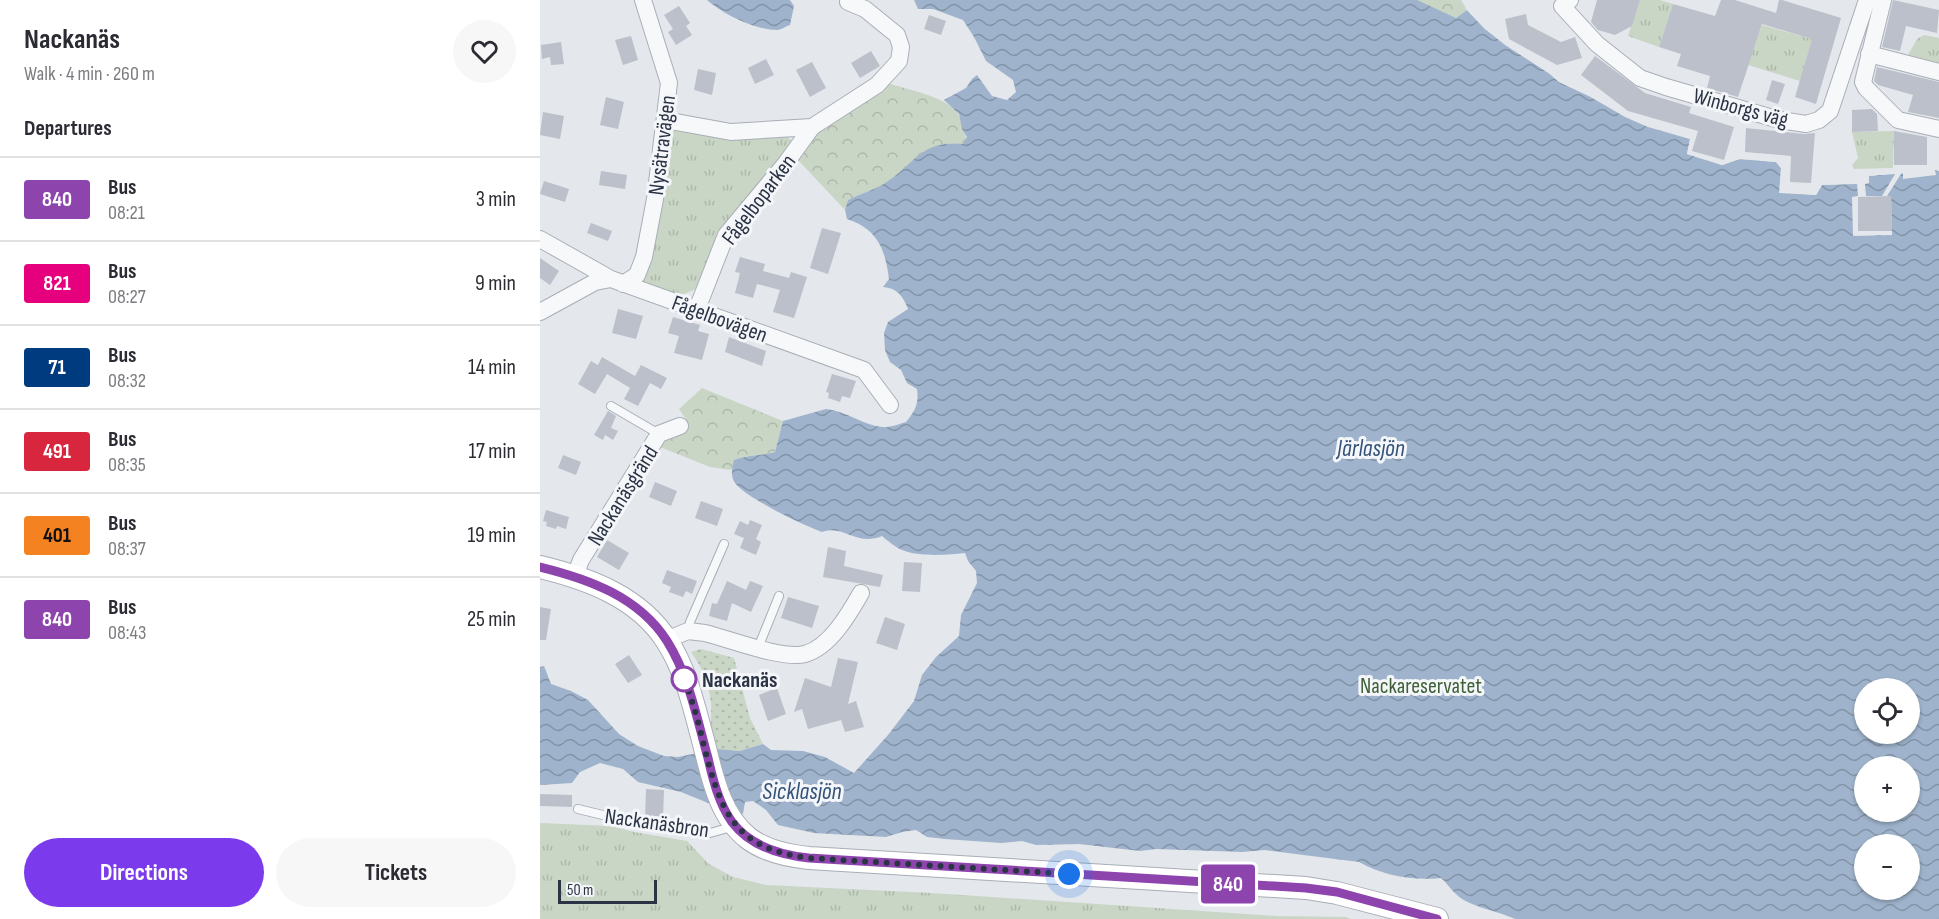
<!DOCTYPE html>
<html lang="en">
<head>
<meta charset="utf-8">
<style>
  :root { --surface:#fff; --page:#f7f7f7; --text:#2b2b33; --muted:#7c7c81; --line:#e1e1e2; --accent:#7c3aed }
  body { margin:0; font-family:"Sofia Sans Condensed",sans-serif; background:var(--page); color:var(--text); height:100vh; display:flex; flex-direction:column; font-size:22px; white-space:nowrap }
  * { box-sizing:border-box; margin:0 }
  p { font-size:20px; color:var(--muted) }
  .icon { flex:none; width:33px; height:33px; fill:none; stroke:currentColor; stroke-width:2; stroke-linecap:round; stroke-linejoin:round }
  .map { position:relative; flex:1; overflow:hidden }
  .side { display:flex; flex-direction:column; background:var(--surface); width:540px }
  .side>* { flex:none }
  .badge { padding:0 12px; border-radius:4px; font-size:21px; line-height:39px }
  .buttons { position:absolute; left:1314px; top:678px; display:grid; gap:12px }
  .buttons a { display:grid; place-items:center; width:66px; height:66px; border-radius:50%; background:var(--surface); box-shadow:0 2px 4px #0004; font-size:30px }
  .scale { position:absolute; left:18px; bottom:15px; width:99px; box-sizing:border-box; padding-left:6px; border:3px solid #2b3445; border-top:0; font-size:16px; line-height:21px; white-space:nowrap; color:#2b3445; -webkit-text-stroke:4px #f4f6f9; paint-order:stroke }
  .you { position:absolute; width:30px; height:30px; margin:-15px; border:4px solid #fff; border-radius:50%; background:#1a73e8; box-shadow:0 0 0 9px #1a73e833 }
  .map>.badge { position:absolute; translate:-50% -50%; box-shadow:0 0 0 3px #fff }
  h2 { padding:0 24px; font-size:22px; line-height:54px }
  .round { display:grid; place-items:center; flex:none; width:63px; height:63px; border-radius:32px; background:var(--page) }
  .summary { display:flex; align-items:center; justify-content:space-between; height:102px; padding:0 24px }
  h1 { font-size:28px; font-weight:700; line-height:45px }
  .cta { display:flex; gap:12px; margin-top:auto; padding:12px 24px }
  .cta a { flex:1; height:69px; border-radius:36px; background:var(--accent); color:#fff; font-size:24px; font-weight:700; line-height:69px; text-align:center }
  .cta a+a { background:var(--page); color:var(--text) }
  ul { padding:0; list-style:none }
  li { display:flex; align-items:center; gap:18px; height:84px; padding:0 24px; border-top:2px solid var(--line) }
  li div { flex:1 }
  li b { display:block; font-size:22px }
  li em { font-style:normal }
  li .badge { min-width:66px; font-weight:700; text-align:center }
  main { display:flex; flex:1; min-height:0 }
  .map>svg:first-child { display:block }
  .grass { fill:url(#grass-dots) }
  .forest { fill:url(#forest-crowns) }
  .park { fill:url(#park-tufts) }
  .water { fill:url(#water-waves); fill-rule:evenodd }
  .pier { fill:#e4e7ec; fill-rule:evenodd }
  .building { fill:#bbc0ca }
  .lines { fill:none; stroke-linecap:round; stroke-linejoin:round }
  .service-casing { stroke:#a9aeb7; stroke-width:10 }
  .minor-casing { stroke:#a9aeb7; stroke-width:18 }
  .secondary-casing { stroke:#a9aeb7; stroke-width:24 }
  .service { stroke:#f7f8fa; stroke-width:8 }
  .minor { stroke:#f7f8fa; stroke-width:16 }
  .secondary { stroke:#fff; stroke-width:22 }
  .line-casing { stroke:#fff; stroke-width:14 }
  .line { stroke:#8e44ad; stroke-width:9 }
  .walk { stroke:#2b3445; stroke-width:6; stroke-dasharray:0 10.8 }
  .stop-dot { fill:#fff; stroke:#8e44ad; stroke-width:3 }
  .labels { text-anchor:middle; stroke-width:6; stroke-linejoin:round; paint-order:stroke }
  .street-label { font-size:22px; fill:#2b3445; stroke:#f4f6f9 }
  .stop-label { font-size:22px; font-weight:bold; fill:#2b3445; stroke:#f4f6f9; text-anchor:start }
  .park-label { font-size:22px; fill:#3f6138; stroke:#f4f6f9 }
  .water-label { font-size:24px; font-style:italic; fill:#34527a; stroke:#f4f6f9 }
</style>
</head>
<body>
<main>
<section class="side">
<div class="summary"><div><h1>Nackanäs</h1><p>Walk · 4 min · 260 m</p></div><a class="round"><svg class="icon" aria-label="heart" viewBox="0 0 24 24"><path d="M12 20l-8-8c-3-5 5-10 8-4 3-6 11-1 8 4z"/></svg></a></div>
<h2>Departures</h2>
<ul>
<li><span class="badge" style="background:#8e44ad;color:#fff">840</span><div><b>Bus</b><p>08:21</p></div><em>3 min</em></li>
<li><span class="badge" style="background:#e6007e;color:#fff">821</span><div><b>Bus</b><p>08:27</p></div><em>9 min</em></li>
<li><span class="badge" style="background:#003b80;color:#fff">71</span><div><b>Bus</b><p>08:32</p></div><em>14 min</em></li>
<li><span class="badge" style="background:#d7263d;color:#fff">491</span><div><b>Bus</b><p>08:35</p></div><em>17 min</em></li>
<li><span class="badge" style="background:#f58220;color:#111">401</span><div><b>Bus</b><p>08:37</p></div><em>19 min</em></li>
<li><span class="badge" style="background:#8e44ad;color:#fff">840</span><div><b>Bus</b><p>08:43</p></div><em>25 min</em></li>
</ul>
<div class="cta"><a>Directions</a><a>Tickets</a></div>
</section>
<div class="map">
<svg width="1399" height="919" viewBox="0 0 1399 919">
  <defs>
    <pattern id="grass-dots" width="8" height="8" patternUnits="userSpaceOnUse" patternTransform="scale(1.5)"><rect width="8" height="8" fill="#c9d6c5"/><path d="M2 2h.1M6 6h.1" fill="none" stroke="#adb8ab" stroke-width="1.8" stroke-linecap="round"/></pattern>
    <pattern id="forest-crowns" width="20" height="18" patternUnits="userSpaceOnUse" patternTransform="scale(1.5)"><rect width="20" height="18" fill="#c9d6c5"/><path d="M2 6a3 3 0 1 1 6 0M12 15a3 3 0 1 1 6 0" fill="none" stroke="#adb8ab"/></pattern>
    <pattern id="park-tufts" width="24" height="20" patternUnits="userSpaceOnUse" patternTransform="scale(1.5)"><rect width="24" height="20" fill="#c9d6c5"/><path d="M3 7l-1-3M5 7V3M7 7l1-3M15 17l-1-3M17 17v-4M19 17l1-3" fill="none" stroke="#adb8ab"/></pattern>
    <pattern id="water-waves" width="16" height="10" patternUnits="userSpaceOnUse" patternTransform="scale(1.5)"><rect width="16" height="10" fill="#9fb4cc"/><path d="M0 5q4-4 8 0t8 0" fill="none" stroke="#8293a7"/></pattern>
  </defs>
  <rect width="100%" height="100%" fill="#e4e7ec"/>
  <!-- grass -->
  <path class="grass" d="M161,649l33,9 16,60 13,26 -23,7 -23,-2c-9,-11 -5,-32 -6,-46 -2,-19 -9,-36 -20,-51z"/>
  <!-- forest -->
  <path class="forest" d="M868,0h53l6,10 -11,8z
    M343,84h8c18,6 61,14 68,32 4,7 4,15 8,23l-4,5c-43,-4 -49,22 -80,41 -11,6 -24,9 -35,15l-3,10 -47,-50 13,-23z
    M162,388l81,33 -8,31c-14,4 -27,3 -40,8l-4,10 -21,-3 -50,-20 9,-10 17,-11v-7l-7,-10z"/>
  <!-- park -->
  <path class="park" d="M1100,0h20l13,4 -14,43 -31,-11z
    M1222,25l50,14 -12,42 -52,-16z
    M1384,35l15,3v25l-31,-8 9,-16z
    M136,129l110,7 6,5 1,6 -92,138c-25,18 -38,8 -64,-1l32,-151z
    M1354,131l-1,37 -39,1 -2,-4 6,-7 -6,-26z
    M0,823l72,3 22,6 53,9 22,23 24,13 33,8 166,8 344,23 70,1 5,2h-811z"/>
  <!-- water -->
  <path class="water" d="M167,0h83l4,6 -4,19c-4,1 -9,5 -13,5 -22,0 -54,-16 -70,-30z
    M374,0h503l39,18 11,-8 18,19 65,45 9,8 30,14 36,21 23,10 42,12 -3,15 35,11 18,-6 36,3 5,6 -1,24 36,3 6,-10 46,-2 1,-7 67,-7 3,2v748h-424c-17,-8 -45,-12 -58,-24 -6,-5 -10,-12 -16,-17 -28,3 -57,-2 -82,-16l-94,-12 -23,2 -86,-3 -16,2 -61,-7 -43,1 -14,-4 -21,2 -56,-4 -18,-2 -11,-7 -14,2 -16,5 -72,-4 -36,-8 -12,-15 -13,-9 -8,1 -2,12 -25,-7 -37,-15 -43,-10 -15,-13 -23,-6 -20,9 -8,11 -32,2v-118l4,-1 7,18 20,7 17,9 31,34 19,12 26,10 14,1 39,-8 23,2 23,-7 8,6 32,1 22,6 29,16 34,-38 26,-34 8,-26 14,-18 23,-21 2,-21 16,-32 -1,-12 -8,-10 -3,-8c-17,2 -47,4 -63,-3 -7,-3 -14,-9 -20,-14 -25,11 -39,-12 -60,-4 -19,-7 -76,-34 -87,-49 -5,-7 -3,-16 -1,-23 14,-5 27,-4 41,-8l8,-31 43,-12c20,2 37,16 56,18 8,1 17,-3 24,-5 9,-11 13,-18 11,-33l-10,-6 -6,-13 -11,-8 -5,-12 -1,-17 4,-11 20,-13c-5,-13 -11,-21 -25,-22l6,-8c-4,-31 -12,-50 -42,-60l-2,-9 3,-10c11,-6 24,-9 34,-15 33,-19 36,-45 81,-41l4,-7 -5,-8 -3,-15 -15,-14 22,-12 6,-9 5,-4 15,21 15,4 9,-8 -3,-12 -27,-19 -12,-24 -11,-17 -30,-11h-15zM1324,688h46v46h-46zM1324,766h46v46h-46zM1324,844h46v46h-46z"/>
  <!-- pier -->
  <path class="pier" d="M925,8h4l18,19 19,16 45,28 10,8 29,14 48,27 54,17 1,3 -3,12 32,10 18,-6 37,3 7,9 -1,22 32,2 6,-9 45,-3v-5l2,-2 68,-7 3,1v4l-4,-1 1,5 -33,4v-6l-2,1 -14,22h4l1,39 -39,1 -1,-39 6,-1 -1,-12 -35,1 -6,10 -37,-2 2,-25 -5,-6 -36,-3 -18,6 -35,-11 3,-15 -53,-17 -48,-26 -30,-14 -9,-8 -45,-29 -20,-16zM1355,174l-13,22h-16l-1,-12 4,-1v-7z"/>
  <!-- building -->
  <path class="building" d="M1057,0h43l-8,26 -17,9 -17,-5 -7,-8z
    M1181,0h14l41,13 3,-13h3l59,18 -25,86 -21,-7 17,-58 -50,-15 -24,73 -31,-9 3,-12 -33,-10 4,-12 -22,-7 14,-43 42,12z
    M1353,0l46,10 -2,23 -31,-7 -6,25 -18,-4z
    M139,6l11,17 -4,3 6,9 -16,10 -8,-13 5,-3 -9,-14z
    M986,14l2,11 33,17 14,-5 7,21 -25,7 -48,-26 -4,-20z
    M389,15l17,6 -5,14 -17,-6z
    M91,36l7,24 -15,5 -8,-25z
    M21,42l3,22 -13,1 -1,-8 -8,2 -1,-14z
    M331,51l9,15 -20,12 -9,-15z
    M1055,56l50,37 46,14 -2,6 45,14 -10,33 -32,-9 6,-20 -70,-20 -47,-36z
    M226,59l8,16 -19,9 -7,-16z
    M272,62l14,26 -16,9 -14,-27z
    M1337,67l62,15v36l-31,-6 5,-17 -35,-10 -4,-4z
    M158,69l18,4 -4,22 -18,-5z
    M1232,80l13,4 -7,20 -12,-4z
    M66,97l18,5 -6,27 -18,-4z
    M1332,109l5,5 1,17 -26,1v-22z
    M3,112l21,4 -4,23 -20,-4z
    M1206,128l58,6 11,-1 -4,50 -21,-1 1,-26 -46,-4z
    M1354,131l33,6v28h-33z
    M61,171l26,4 -2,14 -26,-4z
    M4,181l25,8 -4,13 -25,-8z
    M1351,196l1,35h-34v-34z
    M51,223l21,8 -4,10 -21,-8z
    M282,228l19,5 -13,41 -18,-6z
    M200,257l25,7 -2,7 26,7 2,-6 16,5 -13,41 -21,-6 7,-22 -23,-6 -4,14 -18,-5 5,-20 -5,-1z
    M0,258l19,13 -9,14 -10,-7z
    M78,309l25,7 -7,23 -24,-6z
    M133,317l27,8 -2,6 11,3 -7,26 -28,-7 5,-17 -11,-3z
    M189,337l37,14 -4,15 -37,-14z
    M62,357l33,19 6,-11 26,13 -6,11 -11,-6 -12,23 -14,-7 6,-11 -23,-14 -12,20 -17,-10 13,-23 7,4z
    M292,374l24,7 -6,17 -8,-2 -2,6 -12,-4 1,-5 -3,-1z
    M68,411l8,5 -5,12 7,3 -5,9 -8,-5 -2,5 -9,-5z
    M23,455l18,7 -5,13 -18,-7z
    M115,482l22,9 -6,15 -22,-9z
    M161,501l22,8 -6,17 -22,-8z
    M6,510l23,7 -3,12 -9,-3 -1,3 -10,-3 1,-4 -4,-1z
    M210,520l12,5 -6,14 5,3 -5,13 -16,-7 4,-10 -10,-4 6,-13 8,4z
    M67,540l22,13 -10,17 -22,-13z
    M288,547l18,4 -2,15 39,9 -3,12 -57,-10z
    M364,562l18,1 -2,29 -18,-1z
    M127,570l30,11 -5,13 -6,-3 -3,6 -14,-5 2,-5 -9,-4z
    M187,581l19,9 4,-9 13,5 -12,26 -19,-9 -5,18 -18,-5 3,-13 5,1z
    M248,597l31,9 -7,22 -31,-10z
    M0,607l11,2 -5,31h-6z
    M345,617l20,7 -8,26 -21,-7z
    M89,655l13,20 -14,8 -13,-19z
    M298,658l20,4 -10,42 8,-3 8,26 -19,5 -4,-12 -33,9 -6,-20 -8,3 11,-34 26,9z
    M237,688l9,26 -18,7 -9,-26z
    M106,789l18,1 -1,29 -18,-1z
    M0,794l32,1v12l-32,-1z"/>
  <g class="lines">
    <!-- service casing -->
    <g class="service-casing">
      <path id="service" d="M71,406l48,28
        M148,631l2,-9 34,-78
        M218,648l21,-52
        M38,809l62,15 49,4 21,5 25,-7"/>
    </g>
    <!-- minor casing -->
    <g class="minor-casing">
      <path id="minor" d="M1030,0l-8,6 35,38 43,34 26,9 114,33 26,4 13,-4 11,-9 37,-111
        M1343,0l-20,82 3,6 32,32 41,9
        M1329,54l70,18
        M125,120l66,12 81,-5 -26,36 -60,72 -29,74
        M272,127l65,-42 22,-24 2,-14 -4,-12 -32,-26 -17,-7
        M0,239l71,40 253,91 26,35
        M83,284l14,-9 7,-18 11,-58 14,-116 -26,-83
        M0,312l55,-30 16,-3
        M35,576l6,-16 78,-126 21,-8
        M126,640l22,-9 17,2c24,6 78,27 100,21 25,-7 44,-40 56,-61"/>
    </g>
    <!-- secondary casing -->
    <g class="secondary-casing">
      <path id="secondary" d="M0,567c49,12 99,30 127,74 19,29 27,66 36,99 9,35 16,75 45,98 17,13 41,18 61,20l497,30 31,5 100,26"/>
    </g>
    <!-- service -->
    <use href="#service" class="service"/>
    <!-- minor -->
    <use href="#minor" class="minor"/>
    <!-- secondary -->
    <use href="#secondary" class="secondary"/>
  </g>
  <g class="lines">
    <!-- line casing -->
    <g class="line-casing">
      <path id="line" d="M0,567c49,12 99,30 127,74 22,35 30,78 41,117 5,22 11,46 24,64 18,24 48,33 77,36l497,30 31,4 100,27"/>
    </g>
    <!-- line -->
    <use href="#line" class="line"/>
    <!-- walk -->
    <path class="walk" d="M144,679l-1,-4c8,22 15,44 20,67 17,67 29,107 106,116l260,16"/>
  </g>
  <!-- markers -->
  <circle class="stop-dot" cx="144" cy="679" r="12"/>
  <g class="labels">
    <!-- street labels -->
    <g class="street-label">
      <text transform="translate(1201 107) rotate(15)" y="8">Winborgs väg</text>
      <text transform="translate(121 145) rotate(-83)" y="8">Nysätravägen</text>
      <text transform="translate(218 199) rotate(-53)" y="8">Fågelboparken</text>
      <text transform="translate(180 318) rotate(20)" y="8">Fågelbovägen</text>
      <text transform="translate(82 495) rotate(-58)" y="8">Nackanäsgränd</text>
      <text transform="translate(117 822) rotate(8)" y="8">Nackanäsbron</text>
    </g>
    <!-- stop labels -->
    <g class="stop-label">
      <text x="162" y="687">Nackanäs</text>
    </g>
    <!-- park labels -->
    <g class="park-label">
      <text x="881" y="693">Nackareservatet</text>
    </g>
    <!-- water labels -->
    <g class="water-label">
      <text x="831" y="456">Järlasjön</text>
      <text x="262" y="799">Sicklasjön</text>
    </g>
  </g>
</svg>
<div class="buttons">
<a><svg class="icon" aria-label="locate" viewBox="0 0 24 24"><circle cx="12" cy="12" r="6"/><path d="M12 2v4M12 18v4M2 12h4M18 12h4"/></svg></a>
<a>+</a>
<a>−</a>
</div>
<div class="scale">50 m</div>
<div class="you" style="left:529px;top:874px"></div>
<b class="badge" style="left:688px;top:884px;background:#8e44ad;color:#fff">840</b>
</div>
</main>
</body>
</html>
